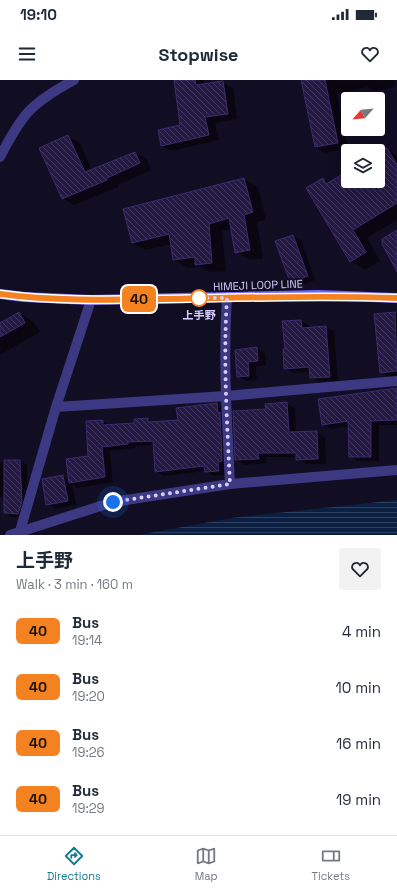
<!DOCTYPE html>
<html lang="en">
<head>
<meta charset="utf-8">
<style>
  :root { --surface:#fff; --page:#f2f2f3; --text:#1f2937; --muted:#747a83; --line:#e0e1e3; --accent:#117a8e }
  body { margin:0; font-family:"Space Grotesk","Noto Sans JP",sans-serif; background:var(--page); color:var(--text); height:100vh; display:flex; flex-direction:column; font-size:15px; white-space:nowrap }
  * { box-sizing:border-box; margin:0 }
  p { font-size:13px; color:var(--muted) }
  .icon { flex:none; width:22px; height:22px; fill:none; stroke:currentColor; stroke-width:2; stroke-linecap:round; stroke-linejoin:round }
  .map { position:relative; height:455px; overflow:hidden }
  .drawer { display:flex; flex-direction:column; background:var(--surface); flex:1 }
  .drawer>* { flex:none }
  .badge { padding:0 8px; border-radius:6px; font-size:14px; line-height:26px }
  .needle { width:26px; rotate:243deg }
  .tools { position:absolute; left:341px; top:12px; display:grid; gap:8px }
  .tools a { display:grid; place-items:center; width:44px; height:44px; border-radius:4px; background:var(--surface); box-shadow:0 4px 16px #0002; font-size:20px }
  .you { position:absolute; width:20px; height:20px; margin:-10px; border:3px solid #fff; border-radius:50%; background:#1a73e8; box-shadow:0 0 0 6px #1a73e833 }
  .map>.badge { position:absolute; translate:-50% -50%; box-shadow:0 0 0 2px #fff }
  .round { display:grid; place-items:center; flex:none; width:42px; height:42px; border-radius:4px; background:var(--page) }
  .summary { display:flex; align-items:center; justify-content:space-between; height:68px; padding:0 16px }
  h1 { font-size:19px; font-weight:700; line-height:30px }
  ul { padding:0; list-style:none }
  li { display:flex; align-items:center; gap:12px; height:56px; padding:0 16px }
  li div { flex:1 }
  li b { display:block; font-size:15px }
  li em { font-style:normal }
  li .badge { min-width:44px; font-weight:700; text-align:center }
  .status { display:flex; justify-content:space-between; align-items:center; height:28px; padding:0 20px; background:var(--surface); direction:ltr }
  .status svg { height:11px; fill:currentColor }
  header { display:flex; justify-content:space-between; align-items:center; height:52px; padding:0 16px; background:var(--surface); font-size:18px; font-weight:700 }
  .dock { display:flex; justify-content:space-around; align-items:center; height:56px; border-top:1px solid var(--line); background:var(--surface); font-size:11px; color:var(--muted) }
  .dock a { display:grid; justify-items:center; gap:2px }
  .dock .active { color:var(--accent) }
  .map>svg:first-child { display:block }
  .water { fill:url(#water-rules) }
  .shadow { fill:#0007 }
  .building { fill:url(#building-back-hatch); stroke:#3a2b6f }
  .lines { fill:none; stroke-linecap:round; stroke-linejoin:round }
  .minor { stroke:#3c3882; stroke-width:10 }
  .tertiary { stroke:#3c3882; stroke-width:10 }
  .secondary { stroke:#6c65ff; stroke-width:10 }
  .line-casing { stroke:#fff; stroke-width:9 }
  .line { stroke:#f58220; stroke-width:6 }
  .walk { stroke:#d5ceff; stroke-width:4; stroke-dasharray:0 7.2 }
  .stop-dot { fill:#fff; stroke:#f58220; stroke-width:2 }
  .labels { text-anchor:middle; stroke-width:4; stroke-linejoin:round; paint-order:stroke }
  .street-label { font-size:11px; fill:#d5ceff; stroke:#110d22 }
  .stop-label { font-size:11px; font-weight:bold; fill:#d5ceff; stroke:#110d22 }
</style>
</head>
<body>
<div class="status"><b>19:10</b><svg viewBox="0 0 49 12"><path d="M0 12V9h3v3zM5 12V6h3v6zM10 12V3h3v9zM15 12V0h3v12zM26 1h20v11H26zM47 4h2v5h-2z"/></svg></div>
<header><svg class="icon" aria-label="menu" viewBox="0 0 24 24"><path d="M4 6h16M4 12h16M4 18h16"/></svg>Stopwise<svg class="icon" aria-label="heart" viewBox="0 0 24 24"><path d="M12 20l-8-8c-3-5 5-10 8-4 3-6 11-1 8 4z"/></svg></header>
<div class="map">
<svg width="397" height="455" viewBox="0 0 397 455">
  <defs>
    <pattern id="water-rules" width="6" height="5" patternUnits="userSpaceOnUse"><rect width="6" height="5" fill="#0b1f43"/><path d="M0 2.5h6" fill="none" stroke="#2e3e5f"/></pattern>
    <pattern id="building-back-hatch" width="6" height="6" patternUnits="userSpaceOnUse"><rect width="6" height="6" fill="#231943"/><path d="M-1 5l2 2M0 0l6 6M5-1l2 2" fill="none" stroke="#42395f"/></pattern>
  </defs>
  <rect width="100%" height="100%" fill="#110d22"/>
  <!-- water -->
  <path class="water" d="M397,420v35h-259l94,-17z"/>
  <!-- shadow -->
  <path class="shadow" d="M175,0h29v5l19,-2 10,5 4,31 -22,4 4,17 -47,11 -10,-5 19,-20z
    M302,0h92l2,7 -22,4 -7,-4 -30,7 11,54 -22,5 -11,-6z
    M68,56l12,7 12,27 43,-17 12,6 4,11 -33,15v2l-44,18 -12,-7z
    M387,69l10,6v65l-30,18 13,23 -15,9 -14,-9 -28,-82 6,4 19,-11v9h30v-27z
    M244,99l14,8 8,33 -9,2 6,36 -13,2 -14,-8 -4,-23 -10,2 4,40 -16,1 -11,-6 -11,2 -14,-8 -2,-16 -26,6 -14,-7z
    M293,156l8,4 14,40 -16,6 -9,-5z
    M19,233l15,9 6,10 -40,23v-31z
    M395,233l2,1v62l-8,1 -9,-5z
    M301,241l8,4v3l17,-1 8,4 4,50 -18,1 -9,-5v-5l-18,1 -8,-5 1,-18z
    M257,268l8,5 1,12 -10,1 1,14 -11,1 -8,-5z
    M397,309v36h-18v36h-21l-8,-5v-30l-19,3 -8,-5z
    M286,323l9,5 1,25 21,-1 8,5 1,27h-20l-9,-5v-2h-31l1,6 -22,2 -9,-5 31,-51z
    M217,324l8,5 1,66 -12,1 -9,-5 -41,5 -8,-4 -2,-27 -18,1v2l-26,3 3,31 -35,6 -6,-4 4,21 -21,4 -8,-5 16,-28 6,4 20,-23 14,-36 8,5 24,-3 13,-4 6,4 25,-2z
    M7,381h13l7,4 1,42 -3,10h-13l-7,-4v-17l-5,1v-35z"/>
  <!-- building -->
  <path class="building" d="M174,0h21l1,5 27,-4 5,33 -23,3 4,18 -48,11 -3,-16 22,-5z
    M301,0h24l13,63 -23,4z
    M68,55l17,37 50,-20 5,11 -33,15v2l-45,19 -23,-51z
    M387,68l10,17v38l-44,27 13,22 -16,10 -44,-74 17,-10 3,6 22,-13v10h30v-28z
    M244,98l9,34 -9,3 6,35 -15,3 -6,-35 -20,6 3,39 -17,2v-8l-22,3 -4,-26 -37,9 -9,-34z
    M397,150v42l-15,-28v-5z
    M293,155l15,41 -18,6 -15,-41z
    M19,232l6,11 -25,14v-14z
    M395,232l2,59 -17,2 -6,-59z
    M301,240l1,8 24,-2 4,51 -20,1 -1,-11 -25,2 -1,-20h2l-3,-28z
    M257,267l1,14 -10,1 1,14 -12,1 -2,-27z
    M397,308v32l-26,1v36h-22l-1,-36 -26,4 -4,-26z
    M287,322l2,30 28,-1 1,28 -22,1v-7h-38l1,6 -24,1 -2,-49 33,-2 -1,-5z
    M217,323l1,10 2,-1 2,49 -4,1 1,9 -14,1 -1,-6 -49,6 -2,-31 -25,1v2l-26,3 3,30 -36,6 -3,-24 22,-3 -2,-35 17,-1v5l31,-2v-4l14,-1v4l30,-2 -2,-12z
    M4,380h16l2,42 -4,12 -14,-1z
    M63,395l5,26 -22,4 -4,-26z"/>
  <g class="lines">
    <!-- minor -->
    <path class="minor" d="M0,77c22,-43 31,-54 74,-77
      M227,218c-4,62 0,124 3,186
      M56,327l170,-11 171,-15
      M20,451l36,-124 35,-107"/>
    <!-- tertiary -->
    <path class="tertiary" d="M10,455l103,-33 117,-18 167,-14"/>
    <!-- secondary -->
    <path class="secondary" d="M0,214l24,3 67,3 227,-5 79,3"/>
  </g>
  <g class="lines">
    <!-- line casing -->
    <g class="line-casing">
      <path id="line" d="M0,214c52,7 105,6 157,5 80,-1 160,-4 240,-1"/>
    </g>
    <!-- line -->
    <use href="#line" class="line"/>
    <!-- walk -->
    <path class="walk" d="M113,422l117,-18c-3,-62 -7,-124 -3,-186h-31h3"/>
  </g>
  <!-- markers -->
  <circle class="stop-dot" cx="199" cy="218" r="8"/>
  <g class="labels">
    <!-- street labels -->
    <g class="street-label">
      <text transform="translate(258 205) rotate(-2)" y="4">HIMEJI LOOP LINE</text>
    </g>
    <!-- stop labels -->
    <g class="stop-label">
      <text x="199" y="239">上手野</text>
    </g>
  </g>
</svg>
<div class="tools">
<a><svg class="needle" viewBox="-14 -14 28 28"><path d="M0-13l5 13h-10z" fill="#e53935"/><path d="M0 13l5-13h-10z" fill="#747a83"/></svg></a>
<a><svg class="icon" aria-label="layers" viewBox="0 0 24 24"><path d="M12 4l9 5-9 5-9-5zM3 14l9 5 9-5"/></svg></a>
</div>
<div class="you" style="left:113px;top:422px"></div>
<b class="badge" style="left:139px;top:219px;background:#f58220;color:#111">40</b>
</div>
<section class="drawer">
<div class="summary"><div><h1>上手野</h1><p>Walk · 3 min · 160 m</p></div><a class="round"><svg class="icon" aria-label="heart" viewBox="0 0 24 24"><path d="M12 20l-8-8c-3-5 5-10 8-4 3-6 11-1 8 4z"/></svg></a></div>
<ul>
<li><span class="badge" style="background:#f58220;color:#111">40</span><div><b>Bus</b><p>19:14</p></div><em>4 min</em></li>
<li><span class="badge" style="background:#f58220;color:#111">40</span><div><b>Bus</b><p>19:20</p></div><em>10 min</em></li>
<li><span class="badge" style="background:#f58220;color:#111">40</span><div><b>Bus</b><p>19:26</p></div><em>16 min</em></li>
<li><span class="badge" style="background:#f58220;color:#111">40</span><div><b>Bus</b><p>19:29</p></div><em>19 min</em></li>
</ul>
</section>
<nav class="dock">
<a class="active"><svg class="icon" aria-label="directions" viewBox="0 0 24 24"><path d="M12 3l9 9-9 9-9-9zM9 14v-3h6M13 9l2 2-2 2"/></svg>Directions</a>
<a><svg class="icon" aria-label="map" viewBox="0 0 24 24"><path d="M3 6l6-2 6 2 6-2v14l-6 2-6-2-6 2zM9 4v14M15 6v14"/></svg>Map</a>
<a><svg class="icon" aria-label="tickets" viewBox="0 0 24 24"><path d="M3 7h18v10H3zM15 7v10"/></svg>Tickets</a>
</nav>
</body>
</html>
